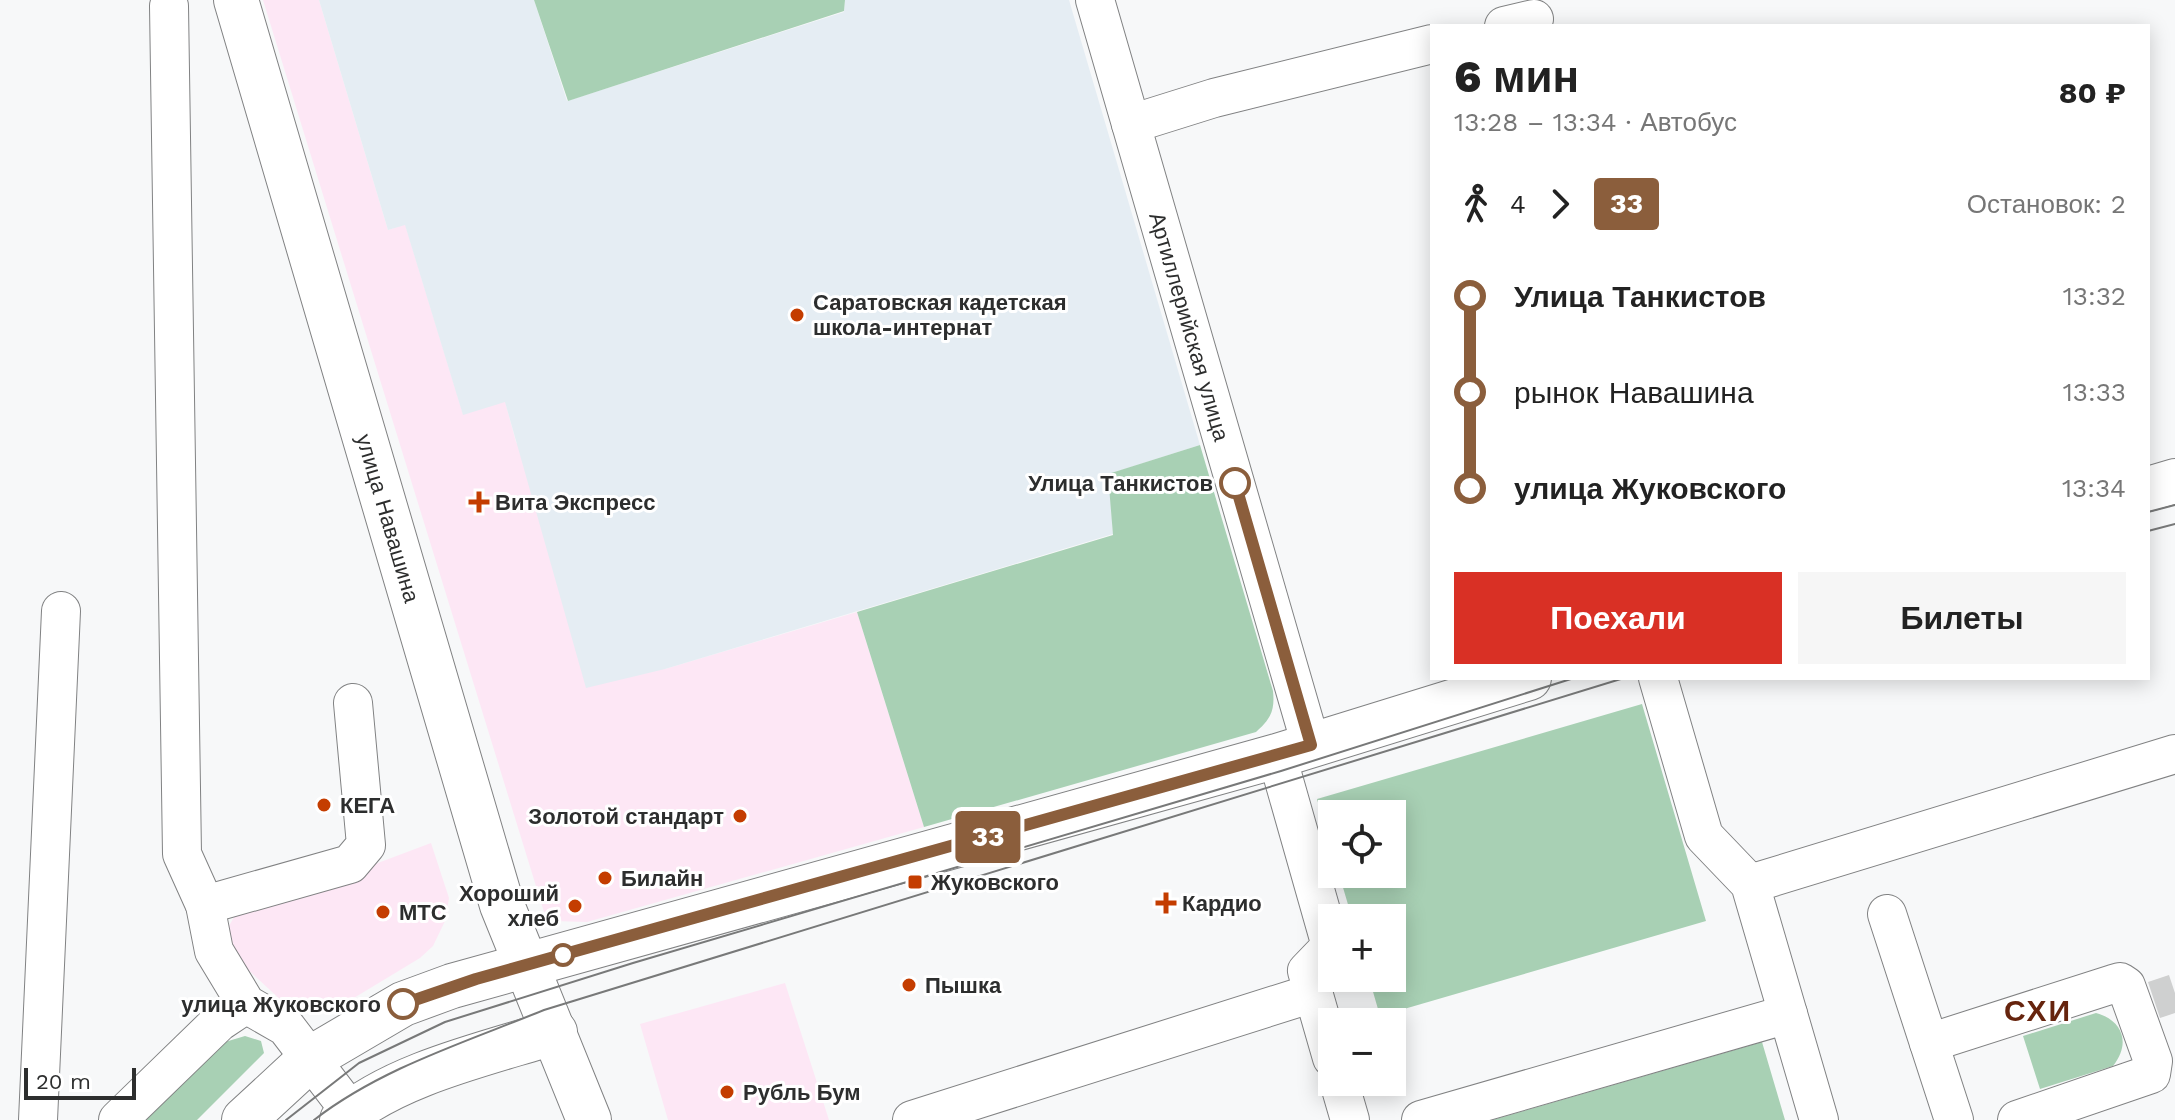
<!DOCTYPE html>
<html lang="ru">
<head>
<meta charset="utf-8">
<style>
  :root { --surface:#fff; --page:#f6f6f6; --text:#222; --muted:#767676; --accent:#d93025 }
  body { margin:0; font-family:"Work Sans",sans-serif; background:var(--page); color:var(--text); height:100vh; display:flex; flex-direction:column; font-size:30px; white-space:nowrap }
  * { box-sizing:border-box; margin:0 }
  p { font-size:26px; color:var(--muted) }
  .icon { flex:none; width:44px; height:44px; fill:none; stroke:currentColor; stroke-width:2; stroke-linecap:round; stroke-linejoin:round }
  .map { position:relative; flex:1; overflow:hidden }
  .panel { position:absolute; left:1430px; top:24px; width:720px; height:656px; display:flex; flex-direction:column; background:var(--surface); border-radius:0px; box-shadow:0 4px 20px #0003 }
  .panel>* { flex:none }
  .badge { padding:0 16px; border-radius:6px; font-size:28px; line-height:52px }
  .buttons { position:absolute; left:1318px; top:800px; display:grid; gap:16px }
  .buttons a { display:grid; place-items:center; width:88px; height:88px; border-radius:0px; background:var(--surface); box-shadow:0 4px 20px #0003; font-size:40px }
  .scale { position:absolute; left:24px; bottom:20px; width:112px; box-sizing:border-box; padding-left:8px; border:4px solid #2d2e2e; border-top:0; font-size:22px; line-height:28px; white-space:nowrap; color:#2d2e2e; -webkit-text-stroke:6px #fff; paint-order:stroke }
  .map>.badge { position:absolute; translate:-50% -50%; box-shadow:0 0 0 4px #fff }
  .legs { display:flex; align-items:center; gap:12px; height:88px; padding:0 24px; font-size:26px }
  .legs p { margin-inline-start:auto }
  .summary { display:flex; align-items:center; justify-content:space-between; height:136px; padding:0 24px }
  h1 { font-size:44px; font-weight:800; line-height:60px }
  .action { display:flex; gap:16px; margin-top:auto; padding:16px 24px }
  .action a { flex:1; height:92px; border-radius:0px; background:var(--accent); color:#fff; font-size:32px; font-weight:800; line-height:92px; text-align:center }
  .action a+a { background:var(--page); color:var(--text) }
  ul { padding:0 24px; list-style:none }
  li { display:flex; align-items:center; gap:28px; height:96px; font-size:30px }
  li i { display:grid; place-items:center; width:12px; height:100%; margin:0 10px; background:currentColor }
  li i::after { content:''; width:20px; height:20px; margin:-10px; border:6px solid; border-radius:50%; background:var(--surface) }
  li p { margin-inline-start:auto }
  li:first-child i { background:linear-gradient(#0000 50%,currentColor 0) }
  li:last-child i { background:linear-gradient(currentColor 50%,#0000 0) }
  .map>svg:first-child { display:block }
  .commercial { fill:#fde7f5 }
  .built { fill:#e5edf3 }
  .green { fill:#a8d0b4 }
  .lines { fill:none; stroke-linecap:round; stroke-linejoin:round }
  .minor-tunnel { stroke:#cfd0d0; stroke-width:38; stroke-dasharray:38 19; stroke-linecap:butt }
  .minor-casing { stroke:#818283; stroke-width:40 }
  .major-casing { stroke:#818283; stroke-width:46 }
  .minor { stroke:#fff; stroke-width:38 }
  .major { stroke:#fff; stroke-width:44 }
  .tram { stroke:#787979; stroke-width:2 }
  .line-1-casing { stroke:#fff; stroke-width:18 }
  .line-1 { stroke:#8b5e3c; stroke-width:12 }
  .poi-dot { fill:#c43d00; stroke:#fff; stroke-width:3 }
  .stop-1-dot { fill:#fff; stroke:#8b5e3c; stroke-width:4 }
  .labels { text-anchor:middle; stroke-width:6; stroke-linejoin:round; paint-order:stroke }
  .poi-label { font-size:22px; font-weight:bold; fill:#2d2e2e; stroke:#fff; text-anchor:start }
  .street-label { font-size:22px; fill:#2d2e2e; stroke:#fff }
  .stop-label { font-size:22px; font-weight:bold; fill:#2d2e2e; stroke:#fff; text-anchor:end }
  .district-label { font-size:30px; font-weight:bold; letter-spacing:2px; fill:#66240e; stroke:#fff }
</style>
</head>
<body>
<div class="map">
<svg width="2175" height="1120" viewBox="0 0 2175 1120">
  <rect width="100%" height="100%" fill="#f7f8f9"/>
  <!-- commercial -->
  <path class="commercial" d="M263,0h56l69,230 17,-6 58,190 42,-13 11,41 149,227 192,-57 67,215 -337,95 -33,-1 -10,-9z
    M431,843l18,55 -4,23 -12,25 -13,12 -86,52h-29l-22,-8 -40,-37 -26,-17 17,-31z
    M785,983l44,137h-161l-28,-96z"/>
  <!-- built -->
  <path class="built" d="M319,0h215l33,101 277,-89 1,-12h224l131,445 -91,29 4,60 -448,135 -79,19 -81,-286 -42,13 -58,-190 -17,5z"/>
  <!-- green -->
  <path class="green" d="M534,0h311l-1,11 -276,90z
    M1200,445l73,246c2,19 -2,28 -17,41l-332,95 -67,-215 256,-77 -5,-61z
    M1642,704l64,217 -326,95 -11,-38h23v-60h-40l-13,-44h53v-60h-60v37l-15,-52z
    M2096,1013c27,7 35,31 17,53l-73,23 -17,-53z
    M245,1036l16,5 3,12 -67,67h-57l85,-78z
    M1762,1042l23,78h-293z"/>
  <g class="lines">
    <!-- minor-tunnel -->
    <path class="minor-tunnel" d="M2154,1000l21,-7"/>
    <!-- minor casing -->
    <g class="minor-casing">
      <g id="minor">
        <path id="s1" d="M1095,0l216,745"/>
        <path d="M169,6l13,848 23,51 9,46 32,53 40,23 65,85"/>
        <path d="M1504,26l30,-7"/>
        <path d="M1131,124l83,-26 218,-54"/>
        <path d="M1658,678l46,158 46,48 69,236"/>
        <path d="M1277,756l54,190 -24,25 25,87"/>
        <path d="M1750,884l425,-130"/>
        <path d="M205,905l145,-41 16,-19 -13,-142"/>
        <path d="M1887,914l67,206"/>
        <path d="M1929,1043l184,-59 7,-2 6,4 27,75 -2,13 -134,46"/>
        <path d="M1339,1082l11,38"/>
        <path d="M38,1120l23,-509"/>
        <path d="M118,1120l101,-98 27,-18"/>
        <path d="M912,1120l401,-127"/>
        <path d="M1421,1120l367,-106"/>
      </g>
    </g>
    <!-- major casing -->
    <g class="major-casing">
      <g id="major">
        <path id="s2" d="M236,0l266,905 87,215"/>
        <path d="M2148,489l27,-8"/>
        <path d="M244,1120l67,-62 92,-54 49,-18 825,-230 252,-78"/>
        <path d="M342,1120c52,-46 147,-67 213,-88"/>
      </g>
    </g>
    <!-- minor -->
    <use href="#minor" class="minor"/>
    <!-- major -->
    <use href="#major" class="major"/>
    <!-- tram -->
    <path class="tram" d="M2148,512l27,-7
      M2148,531l27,-7
      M286,1120l73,-57 86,-41 188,-59 648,-192 293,-93
      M314,1120c67,-52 152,-78 230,-110l1080,-332"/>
  </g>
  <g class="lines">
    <!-- line-1 casing -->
    <g class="line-1-casing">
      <path id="line-1" d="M403,1004l73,-25 835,-234 -76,-262"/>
    </g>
    <!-- line-1 -->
    <use href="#line-1" class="line-1"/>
  </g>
  <!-- markers -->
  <g class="poi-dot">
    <circle cx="797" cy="315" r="8"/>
    <path d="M475 490h8v8h8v8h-8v8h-8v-8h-8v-8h8z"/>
    <circle cx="324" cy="805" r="8"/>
    <circle cx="740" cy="816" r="8"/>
    <circle cx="605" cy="878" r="8"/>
    <rect x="907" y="874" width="16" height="16" rx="4"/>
    <path d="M1162 891h8v8h8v8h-8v8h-8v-8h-8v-8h8z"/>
    <circle cx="575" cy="906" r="8"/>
    <circle cx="383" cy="912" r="8"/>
    <circle cx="909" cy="985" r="8"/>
    <circle cx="727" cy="1092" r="8"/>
  </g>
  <g class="stop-1-dot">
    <circle cx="1235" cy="483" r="14"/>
    <circle cx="563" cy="955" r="10"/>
    <circle cx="403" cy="1004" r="14"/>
  </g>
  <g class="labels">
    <!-- poi labels -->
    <g class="poi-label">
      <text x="813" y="310">Саратовская кадетская<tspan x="813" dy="25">школа-интернат</tspan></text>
      <text x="495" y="510">Вита Экспресс</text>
      <text x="340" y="813">КЕГА</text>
      <text x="724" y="824" text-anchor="end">Золотой стандарт</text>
      <text x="621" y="886">Билайн</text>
      <text x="931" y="890">Жуковского</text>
      <text x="559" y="901" text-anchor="end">Хороший<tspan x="559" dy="25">хлеб</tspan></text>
      <text x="1182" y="911">Кардио</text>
      <text x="399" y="920">МТС</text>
      <text x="925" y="993">Пышка</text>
      <text x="743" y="1100">Рубль Бум</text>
    </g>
    <!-- street labels -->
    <g class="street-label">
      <text dy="8" stroke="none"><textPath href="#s1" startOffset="340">Артиллерийская улица</textPath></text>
      <text dy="8" stroke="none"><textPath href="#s2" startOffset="540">улица Навашина</textPath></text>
    </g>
    <!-- stop labels -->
    <g class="stop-label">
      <text x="1213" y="491">Улица Танкистов</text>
      <text x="381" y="1012">улица Жуковского</text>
    </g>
    <!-- district labels -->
    <g class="district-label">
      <text x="2038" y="1021">СХИ</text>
    </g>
  </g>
</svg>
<div class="buttons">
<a><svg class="icon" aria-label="locate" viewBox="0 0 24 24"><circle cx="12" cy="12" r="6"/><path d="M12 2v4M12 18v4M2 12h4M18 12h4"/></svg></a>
<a>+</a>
<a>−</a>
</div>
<div class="scale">20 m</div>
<b class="badge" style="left:988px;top:837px;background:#8b5e3c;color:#fff">33</b>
<section class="panel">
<div class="summary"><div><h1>6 мин</h1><p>13:28 – 13:34 · Автобус</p></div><b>80 ₽</b></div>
<div class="legs"><svg class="icon" aria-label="walk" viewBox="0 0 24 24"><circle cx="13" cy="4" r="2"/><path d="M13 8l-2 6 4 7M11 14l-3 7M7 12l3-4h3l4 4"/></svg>4<svg class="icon" aria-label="forward" viewBox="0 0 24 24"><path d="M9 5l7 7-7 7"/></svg><b class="badge" style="background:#8b5e3c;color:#fff">33</b><p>Остановок: 2</p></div>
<ul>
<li><i style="color:#8b5e3c"></i><b>Улица Танкистов</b><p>13:32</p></li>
<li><i style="color:#8b5e3c"></i><span>рынок Навашина</span><p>13:33</p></li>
<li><i style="color:#8b5e3c"></i><b>улица Жуковского</b><p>13:34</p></li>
</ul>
<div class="action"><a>Поехали</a><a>Билеты</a></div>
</section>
</div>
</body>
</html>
